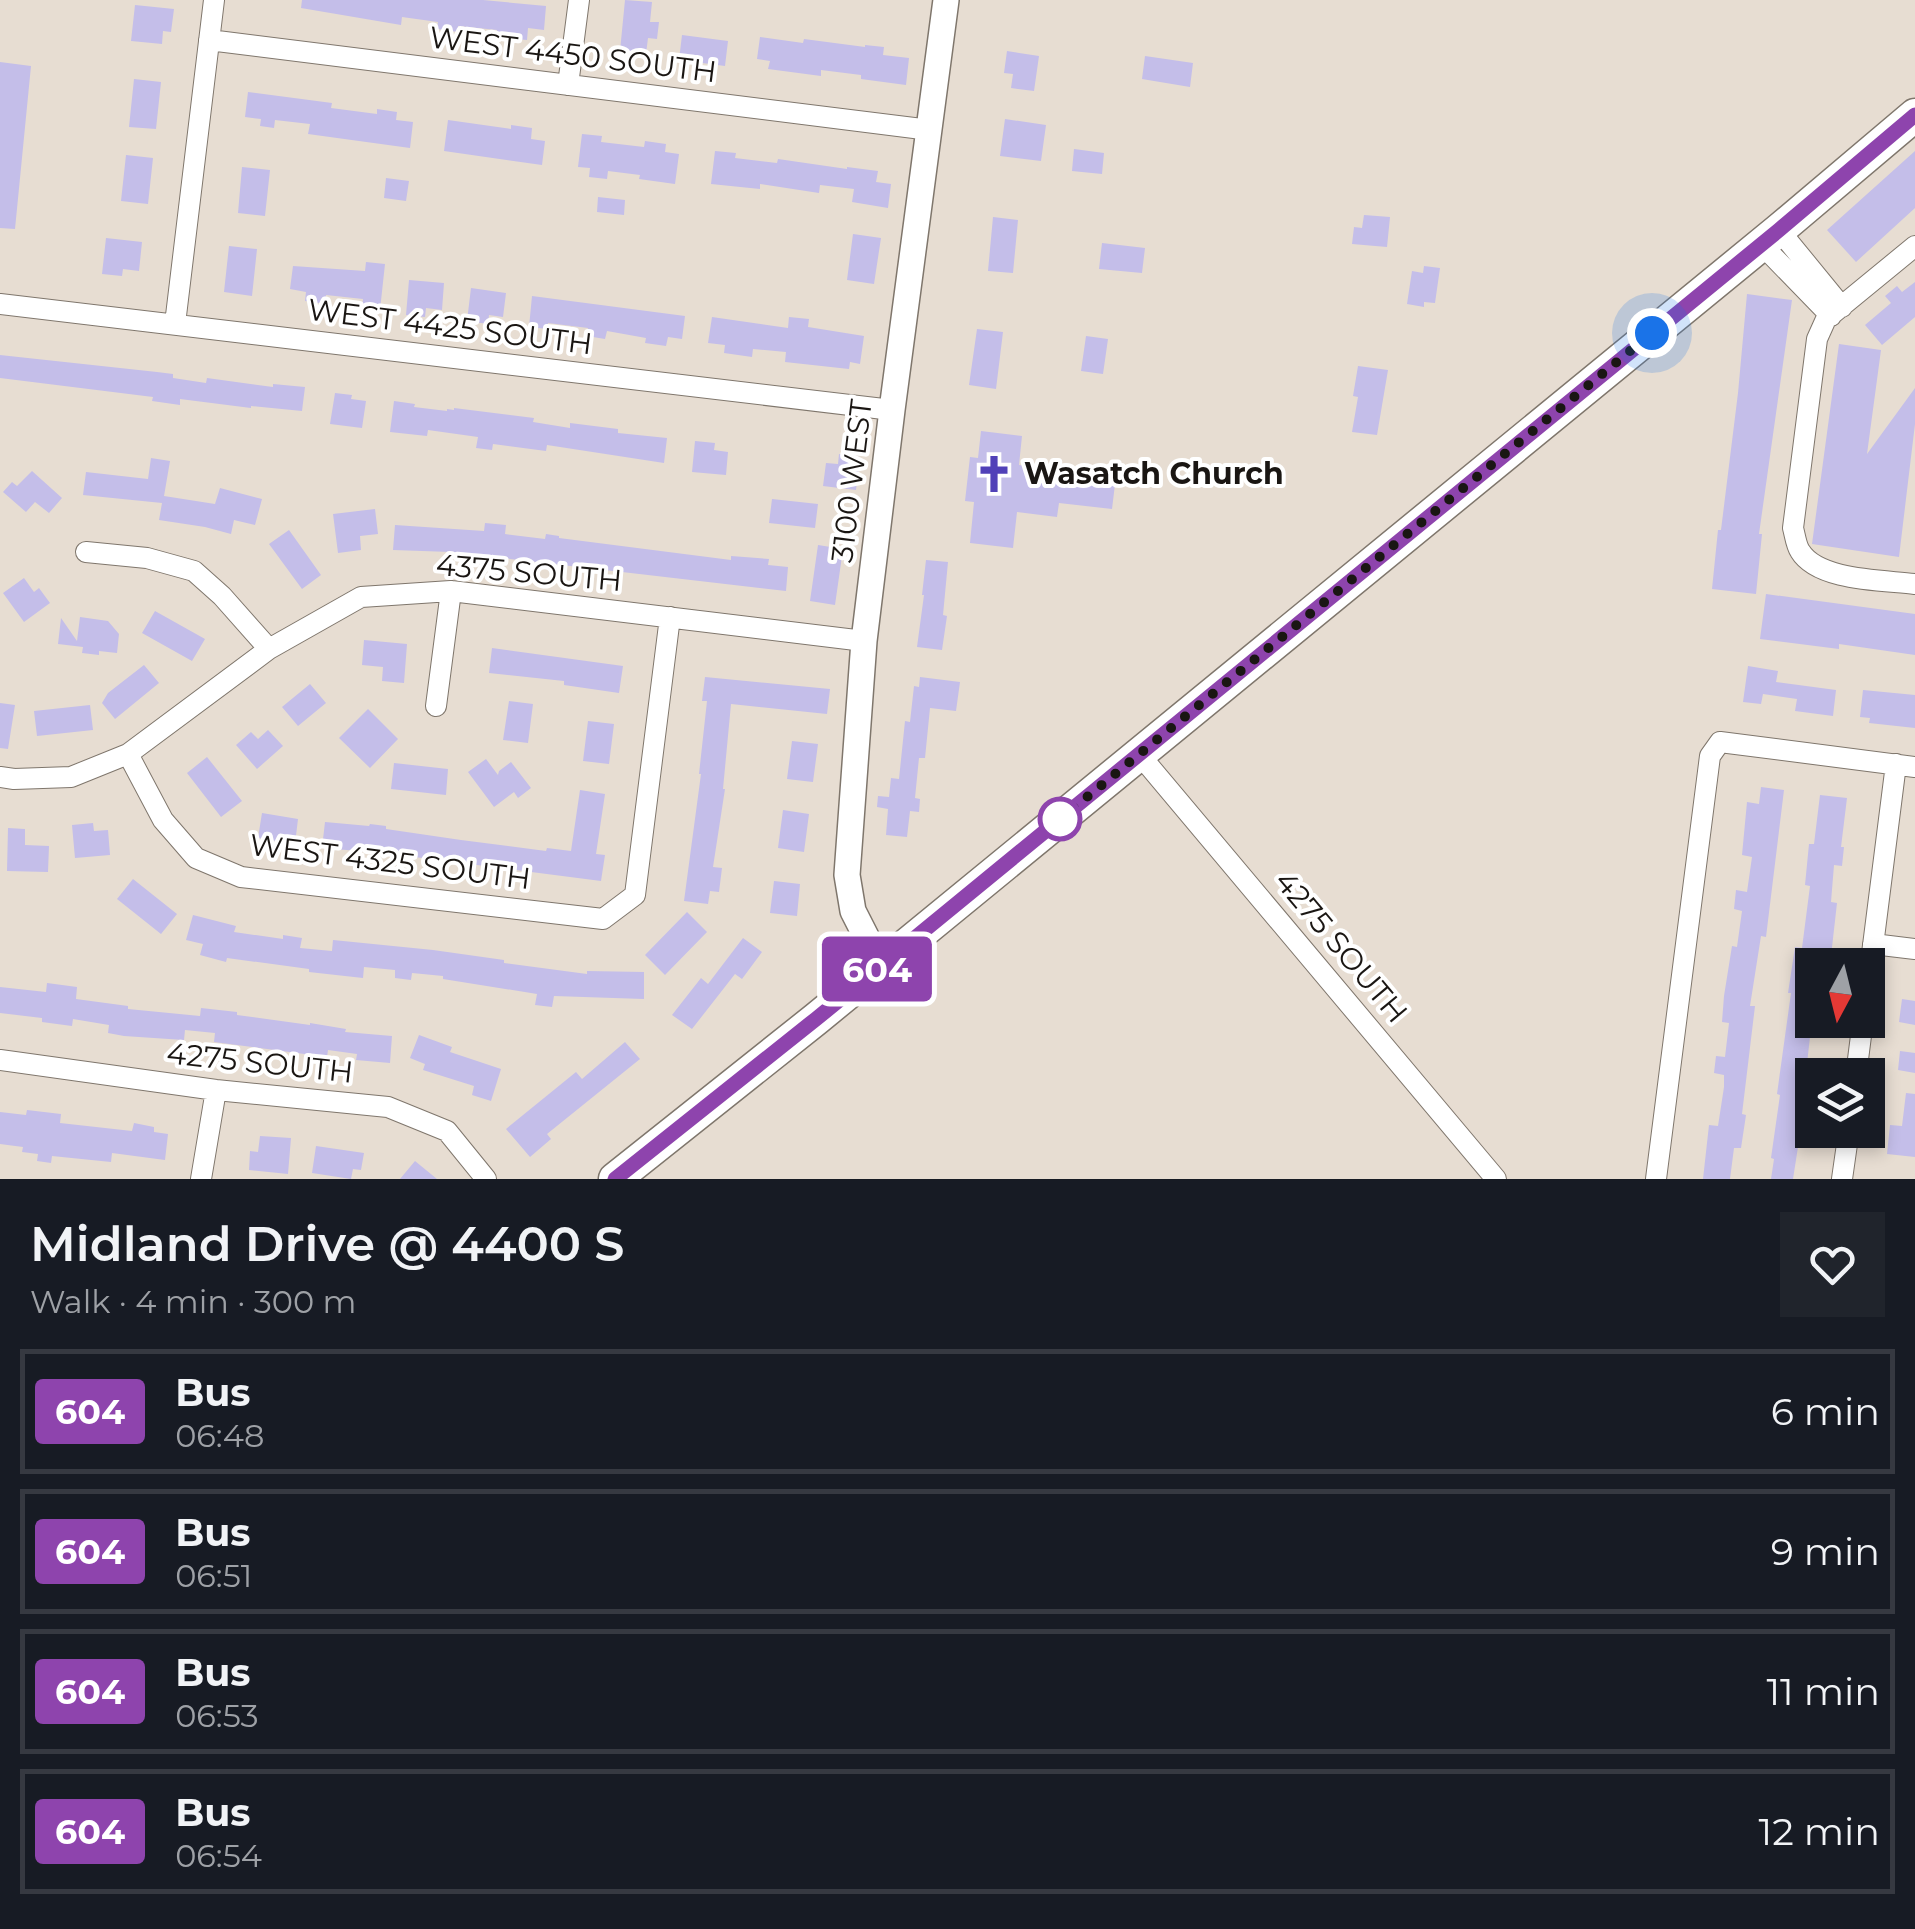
<!DOCTYPE html>
<html lang="en">
<head>
<meta charset="utf-8">
<style>
  :root { --surface:#171b24; --page:#20242c; --text:#f1f3f6; --muted:#9ea1a6; --line:#363941 }
  body { margin:0; font-family:Montserrat,sans-serif; background:var(--page); color:var(--text); height:100vh; display:flex; flex-direction:column; font-size:38px; white-space:nowrap }
  * { box-sizing:border-box; margin:0 }
  p { font-size:32px; color:var(--muted) }
  .icon { flex:none; width:55px; height:55px; fill:none; stroke:currentColor; stroke-width:2; stroke-linecap:round; stroke-linejoin:round }
  .map { position:relative; height:1179px; overflow:hidden }
  .side { display:flex; flex-direction:column; background:var(--surface); flex:1 }
  .side>* { flex:none }
  .badge { padding:0 20px; border-radius:8px; font-size:35px; line-height:65px }
  .needle { width:65px; rotate:187deg }
  .fabs { position:absolute; left:1795px; top:948px; display:grid; gap:20px }
  .fabs a { display:grid; place-items:center; width:90px; height:90px; border-radius:0px; background:var(--surface); box-shadow:0 5px 15px #0003; font-size:50px }
  .you { position:absolute; width:50px; height:50px; margin:-25px; border:8px solid #fff; border-radius:50%; background:#1a73e8; box-shadow:0 0 0 15px #1a73e833 }
  .map>.badge { position:absolute; translate:-50% -50%; box-shadow:0 0 0 5px #fff }
  .round { display:grid; place-items:center; flex:none; width:105px; height:105px; border-radius:0px; background:var(--page) }
  .head { display:flex; align-items:center; justify-content:space-between; height:170px; padding:0 30px }
  h1 { font-size:48px; font-weight:600; line-height:75px }
  ul { padding:0; list-style:none }
  li { display:flex; align-items:center; gap:30px; height:125px; margin:0 20px 15px; padding:0 10px; border:5px solid var(--line); border-radius:0px }
  li div { flex:1 }
  li b { display:block; font-size:38px }
  li em { font-style:normal }
  li .badge { min-width:110px; font-weight:700; text-align:center }
  .map>svg:first-child { display:block }
  .building { fill:#c4bee9 }
  .lines { fill:none; stroke-linecap:round; stroke-linejoin:round }
  .minor-casing { stroke:#7f766c; stroke-width:22 }
  .tertiary-casing { stroke:#7f766c; stroke-width:28 }
  .primary-casing { stroke:#7f766c; stroke-width:35 }
  .minor { stroke:#fff; stroke-width:20 }
  .tertiary { stroke:#fff; stroke-width:25 }
  .primary { stroke:#fff; stroke-width:32 }
  .line-casing { stroke:#fff; stroke-width:22 }
  .line { stroke:#8e44ad; stroke-width:15 }
  .walk { stroke:#1a1613; stroke-width:10; stroke-dasharray:0 18 }
  .stop-dot { fill:#fff; stroke:#8e44ad; stroke-width:5 }
  .labels { text-anchor:middle; stroke-width:8; stroke-linejoin:round; paint-order:stroke }
  .street-label { font-size:30px; fill:#1a1613; stroke:#fff }
  .poi-label { font-size:30px; font-weight:bold; fill:#1a1613; stroke:#fff; text-anchor:start }
</style>
</head>
<body>
<div class="map">
<svg width="1915" height="1179" viewBox="0 0 1915 1179">
  <rect width="100%" height="100%" fill="#e7ddd2"/>
  <!-- building -->
  <path class="building" d="M302,0h181l63,6 -2,24 -16,-2 -1,12 -31,-3 1,-7 -39,-4v6l-21,-3 1,-7 -36,-5 -1,8 -100,-17z
    M625,0l27,2 -2,20h9l-2,17 -9,-1 -2,16 -26,-3z
    M135,5l39,4 -3,23 -8,-1 -1,13 -31,-3z
    M682,35l46,6 -3,25 -46,-6z
    M760,37l43,6 1,-4 61,8v-2l19,2 -1,8 26,3 -3,27 -45,-6v-4l-40,-5v6l-53,-7 2,-8 -13,-2z
    M1007,51l32,5 -5,35 -23,-3 2,-14 -9,-1z
    M1145,56l48,7 -3,24 -48,-8z
    M0,62l31,4 -16,163 -15,-1z
    M134,79l27,3 -5,47 -27,-2z
    M248,92l84,11 -1,5 46,6v-5l20,3 -1,8 17,2 -3,26 -102,-14 2,-10 -35,-4 -1,8 -14,-2 1,-7 -16,-2z
    M1005,119l41,6 -5,36 -41,-5z
    M448,120l63,9v-4l21,3 -1,11 14,2 -3,24 -98,-14z
    M582,134l20,2 -1,6 43,5 1,-6 21,3 -1,8 14,2 -4,30 -36,-5 1,-4 -32,-4 -1,8 -18,-2 1,-9 -12,-1z
    M1074,149l30,4 -2,21 -30,-3z
    M715,151l21,2 -1,5 42,5 1,-4 69,10v-2l31,4 -2,11 15,2 -3,24 -36,-6 2,-13 -34,-4 -1,8 -59,-9v5l-49,-5z
    M1915,151v57l-59,54 -29,-32z
    M126,155l27,3 -5,46 -27,-3z
    M242,167l28,3 -5,46 -27,-3z
    M386,178l23,3 -3,20 -22,-3z
    M598,197l27,3 -1,15 -27,-3z
    M1364,215l26,2 -3,30 -35,-3 2,-17 8,1z
    M993,217l25,3 -5,53 -25,-2z
    M853,234l28,4 -7,46 -27,-4z
    M106,238l36,4 -3,29 -16,-2 -1,7 -20,-2z
    M1102,243l43,5 -3,25 -43,-4z
    M229,246l28,3 -5,47 -28,-4z
    M366,262l19,2 -5,46 -18,-2 1,-9 -37,-4 -1,9 -20,-3 1,-9 -16,-3 3,-23 72,5z
    M1424,266l16,2 -5,35 -11,-1v5l-17,-3 5,-33 11,2z
    M409,280l35,3 -2,27 -16,-2 -1,9 -19,-2z
    M1915,282v35l-33,28 -17,-20 26,-22 -6,-7 12,-10 5,6z
    M471,288l35,5 -3,24 -14,-2 -1,9 -21,-3z
    M1747,294l45,6 -33,234h3l-6,60 -44,-5 6,-59h3l17,-137z
    M532,296l153,20 -3,23 -14,-2 -2,9 -21,-3 1,-5 -39,-7 -2,8 -18,-3 1,-8 -40,-5v6l-19,-2z
    M712,317l76,11 1,-11 20,2 -1,8 56,9 -4,28 -10,-2 -1,7 -64,-7 1,-10 -33,-3 -1,8 -28,-4 1,-8 -17,-2z
    M977,329l26,3 -7,57 -27,-4z
    M1086,336l22,3 -5,35 -22,-3z
    M1839,344l42,6 -14,104 48,-66v36l-16,133 -87,-13z
    M0,355l157,17 16,2v4l33,5 1,-5 66,9v-3l32,3 -3,24 -51,-5v2l-71,-9v6l-28,-4 1,-4 -153,-19z
    M1358,366l30,4 -11,65 -25,-3 6,-35 -5,-1z
    M335,393l17,2 -1,4 15,2 -4,27 -32,-4z
    M394,401l21,3 -1,3 33,4v-2l7,1v-2l80,10 -1,4 37,6v-5l48,6v4l49,5 -3,25 -117,-18 -1,6 -53,-7 -1,6 -16,-2 2,-11 -50,-7 -1,6 -37,-4z
    M981,431l41,5 -3,29 97,11 -4,33 -53,-6 -2,14 -40,-5 -4,36 -43,-5 4,-41 -9,-1 5,-44 8,1z
    M695,441l20,2 -1,7 14,2 -2,23 -34,-3z
    M839,454l21,3 -4,33 -33,-4 3,-23 12,1z
    M151,458l19,3 -6,35 51,8 5,-16 42,11 -7,26 -21,-5 -3,14 -26,-7 -46,-7 3,-17 -79,-8 3,-23 62,7z
    M32,471l30,27 -13,15 -14,-11 -9,10 -23,-20 9,-10 5,4z
    M772,499l46,5 -3,24 -46,-5z
    M375,509l3,25 -18,2 1,14 -23,3 -5,-39z
    M485,523l21,2 -1,9 40,5 1,-5 13,2v2l172,22v-4l38,3 -1,6 20,2 -2,24 -335,-39 -58,-2 2,-25 89,6z
    M289,530l32,45 -19,14 -33,-45z
    M818,545l25,4 -8,56 -25,-4z
    M926,560l22,2 -5,53 4,1 -5,34 -25,-3 7,-52h-2z
    M24,578l10,14 5,-4 11,15 -26,19 -21,-29z
    M1766,594l149,20v41l-76,-11v5l-79,-10z
    M155,611l50,28 -13,22 -50,-28z
    M80,617l28,4 11,13 -2,19 -18,-2v4l-17,-2 1,-6 -25,-3 3,-26 16,23z
    M364,640l43,4 -3,39 -22,-2 1,-14 -21,-2z
    M492,648l131,18 -4,27 -55,-8v-4l-75,-8z
    M144,665l15,18 -44,36 -13,-16 6,-10z
    M1748,666l30,5 -2,11 60,8 -3,26 -38,-5 2,-12 -34,-5 -2,10 -18,-2z
    M705,677l125,12 -3,25 -96,-10 -8,85h2l-12,78 9,1 -3,24 -9,-1 -2,13 -24,-3 17,-127h-2l8,-73h-5z
    M920,677l40,5 -4,29 -26,-3 -5,50h-6l-4,40 5,1 -1,13 -9,-1 -3,26 -21,-2 2,-26 -11,-2 1,-11 11,1 2,-19 8,1 6,-58 5,1 4,-36 5,1z
    M310,684l16,19 -28,23 -16,-19z
    M1863,690l52,5v33l-46,-5 1,-5 -10,-1z
    M509,701l24,3 -5,39 -25,-3z
    M0,703l15,2 -7,44 -8,-1z
    M90,705l3,25 -56,6 -3,-25z
    M368,709l30,30 -28,29 -31,-30z
    M588,721l26,3 -5,40 -26,-3z
    M268,730l15,16 -26,23 -21,-24 15,-13 7,7z
    M792,741l26,3 -5,38 -26,-3z
    M207,757l35,44 -21,16 -34,-44z
    M486,759l12,16 1,-4 12,-9 20,26 -13,10 -4,-6 -20,15 -26,-35z
    M394,763l54,6 -2,26 -55,-6z
    M1761,787l23,3 -18,147 -5,-1 -11,70h5l-13,108 4,1 -5,33h-7l-4,31h-27l6,-54 9,1 6,-39v-12l-10,-2 2,-17 9,1 4,-34 -7,-1 2,-26 8,-50 5,1 5,-36 -8,-2 2,-19 11,2 5,-35 -10,-2 5,-53 12,2z
    M580,790l25,4 -9,60 9,1 -4,26 -218,-28 -61,-5 3,-26 44,4 1,-2 16,2v3l75,11 85,11 1,-3 24,3z
    M1820,795l27,3 -6,49h3l-2,19 -8,-1 -3,37 6,1 -7,62h-18v55h11l-3,18 -10,-1 -4,35 6,1v37l-7,38 -7,-1 -5,32h-22l3,-20 -3,-1 9,-63 -3,-1 14,-101h-3l7,-46 7,1 8,-62 -5,-1 4,-41h5z
    M783,810l26,4 -5,38 -26,-4z
    M262,813l36,6 -3,25 -37,-6z
    M93,823l1,8 14,-1 2,25 -35,3 -3,-33z
    M8,828l17,1v16l24,1 -1,26 -41,-1z
    M133,879l44,35 -16,20 -44,-35z
    M774,881l26,3 -3,32 -27,-3z
    M687,912l20,20 -42,43 -20,-20z
    M193,915l43,11 -2,6 49,7v-4l19,3 -2,10 32,3 1,-11 100,10 71,10v3l83,11v-3l57,1v27l-90,-3 -2,11 -17,-2 2,-11 -94,-15v-3l-31,-3 -1,7 -16,-2v-8l-31,-3 -1,11 -54,-6v-3l-82,-11 -1,4 -26,-7 3,-11 -17,-4z
    M743,938l19,14 -20,27 -7,-5 -43,55 -20,-14 29,-37 7,6z
    M47,983l30,4 -1,12 52,7v3l72,7 1,-8 36,4v3l73,10v-2l36,6 -1,3 47,4 -2,27 -34,-3 1,-6 -29,-4 -1,7 -113,-15 1,-9 -30,-3 -1,10 -60,-4 -16,-3 1,-8 -36,-6 -1,7 -30,-4v-4l-42,-5v-26l46,5z
    M1902,999l13,2v24l-16,-3z
    M419,1035l33,12 -2,5 51,17 -10,32 -19,-6 2,-9 -51,-16 2,-6 -15,-6z
    M625,1042l15,17 -93,75 4,5 -21,18 -24,-28 70,-57 6,7z
    M1900,1051l15,2v20l-17,-3z
    M1906,1093l9,1v63l-28,-3 3,-29 12,1z
    M27,1110l34,4 -1,9 72,8 2,-8 20,4v5l14,2 -3,26 -53,-7 -1,9 -59,-6 -1,7 -14,-2 1,-7 -16,-2 1,-5 -23,-3v-32l26,3z
    M260,1136l31,2 -3,36 -39,-4 1,-19 8,1z
    M316,1146l48,7 -3,17 -8,-1 -2,10 -39,-6z
    M415,1161l22,18h-37z"/>
  <g class="lines">
    <!-- minor casing -->
    <g class="minor-casing">
      <path id="minor" d="M209,40l721,90
        M568,85l11,-85
        M1779,230l63,77
        M1761,244l70,72
        M1915,246l-89,73 -9,20 -24,189c2,7 3,17 7,23 18,30 83,29 115,33
        M0,304l892,106
        M175,324l39,-324
        M86,552l61,6 47,13 28,25 47,53
        M436,706l15,-115
        M128,754l35,66 33,38 45,19 362,42 32,-24 35,-278
        M1139,754l357,425
        M0,777l14,2 57,-2 57,-23 141,-105 92,-52 90,-6 413,50
        M1873,944l42,5
        M1868,985l28,-221
        M0,1060l216,30 172,17 59,24 39,48
        M1856,1075l7,-55
        M201,1179l15,-89
        M1656,1179l54,-423 10,-14 195,25
        M1842,1179l7,-49"/>
    </g>
    <!-- tertiary casing -->
    <g class="tertiary-casing">
      <path id="tertiary" d="M881,966l-28,-55 -6,-36 17,-234 28,-231 54,-410"/>
    </g>
    <!-- primary casing -->
    <g class="primary-casing">
      <path id="primary" d="M615,1179l201,-160 963,-789 136,-115"/>
    </g>
    <!-- minor -->
    <use href="#minor" class="minor"/>
    <!-- tertiary -->
    <use href="#tertiary" class="tertiary"/>
    <!-- primary -->
    <use href="#primary" class="primary"/>
  </g>
  <g class="lines">
    <!-- line casing -->
    <g class="line-casing">
      <path id="line" d="M615,1179l201,-160 963,-789 136,-115"/>
    </g>
    <!-- line -->
    <use href="#line" class="line"/>
    <!-- walk -->
    <path class="walk" d="M1060,819l-7,6 599,-492"/>
  </g>
  <!-- icons -->
  <defs>
    <g id="church-bare" transform="scale(3)"><path d="M-1.2-6h2.4v3.5h3.3v2.4h-3.3V6h-2.4V-.1h-3.3v-2.4h3.3Z" fill="#5141b8" stroke="#fff" stroke-width="2.5" paint-order="stroke"/></g>
  </defs>
  <g fill-rule="evenodd">
    <use href="#church-bare" x="994" y="474"/>
  </g>
  <!-- markers -->
  <circle class="stop-dot" cx="1060" cy="819" r="20"/>
  <g class="labels">
    <!-- street labels -->
    <g class="street-label">
      <text transform="translate(573 55) rotate(7)" y="10">WEST 4450 SOUTH</text>
      <text transform="translate(450 327) rotate(7)" y="10">WEST 4425 SOUTH</text>
      <text transform="translate(852 481) rotate(-83)" y="10">3100 WEST</text>
      <text transform="translate(529 573) rotate(5)" y="10">4375 SOUTH</text>
      <text transform="translate(390 862) rotate(7)" y="10">WEST 4325 SOUTH</text>
      <text transform="translate(1341 947) rotate(50)" y="10">4275 SOUTH</text>
      <text transform="translate(260 1063) rotate(6)" y="10">4275 SOUTH</text>
    </g>
    <!-- poi labels -->
    <g class="poi-label">
      <text x="1024" y="484">Wasatch Church</text>
    </g>
  </g>
</svg>
<div class="fabs">
<a><svg class="needle" viewBox="-14 -14 28 28"><path d="M0-13l5 13h-10z" fill="#e53935"/><path d="M0 13l5-13h-10z" fill="#9ea1a6"/></svg></a>
<a><svg class="icon" aria-label="layers" viewBox="0 0 24 24"><path d="M12 4l9 5-9 5-9-5zM3 14l9 5 9-5"/></svg></a>
</div>
<div class="you" style="left:1652px;top:333px"></div>
<b class="badge" style="left:877px;top:969px;background:#8e44ad;color:#fff">604</b>
</div>
<section class="side">
<div class="head"><div><h1>Midland Drive @ 4400 S</h1><p>Walk · 4 min · 300 m</p></div><a class="round"><svg class="icon" aria-label="heart" viewBox="0 0 24 24"><path d="M12 20l-8-8c-3-5 5-10 8-4 3-6 11-1 8 4z"/></svg></a></div>
<ul>
<li><span class="badge" style="background:#8e44ad;color:#fff">604</span><div><b>Bus</b><p>06:48</p></div><em>6 min</em></li>
<li><span class="badge" style="background:#8e44ad;color:#fff">604</span><div><b>Bus</b><p>06:51</p></div><em>9 min</em></li>
<li><span class="badge" style="background:#8e44ad;color:#fff">604</span><div><b>Bus</b><p>06:53</p></div><em>11 min</em></li>
<li><span class="badge" style="background:#8e44ad;color:#fff">604</span><div><b>Bus</b><p>06:54</p></div><em>12 min</em></li>
</ul>
</section>
</body>
</html>
